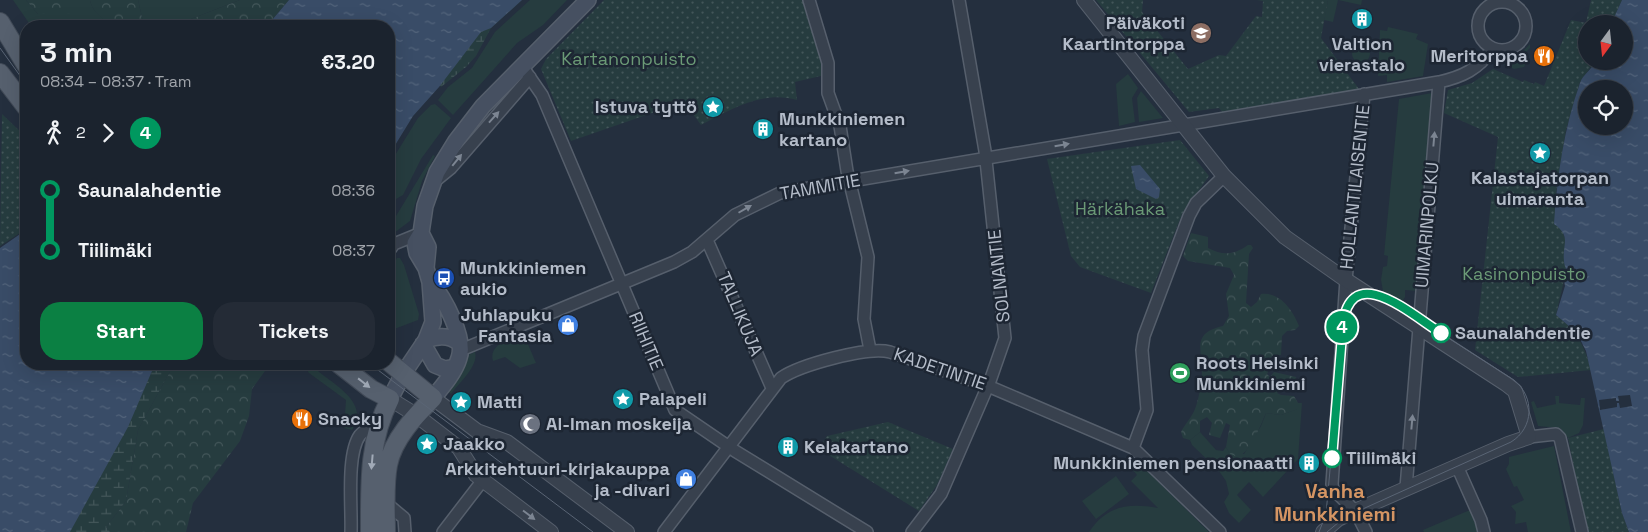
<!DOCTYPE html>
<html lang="en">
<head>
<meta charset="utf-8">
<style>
  :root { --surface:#1b232e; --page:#242b36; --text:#f1f3f6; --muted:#a0a4aa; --line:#39404a; --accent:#0b8043 }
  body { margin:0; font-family:"Space Grotesk",sans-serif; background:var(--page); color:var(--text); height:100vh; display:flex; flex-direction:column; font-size:19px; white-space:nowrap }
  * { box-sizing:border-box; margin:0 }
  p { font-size:16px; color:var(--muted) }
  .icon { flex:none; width:28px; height:28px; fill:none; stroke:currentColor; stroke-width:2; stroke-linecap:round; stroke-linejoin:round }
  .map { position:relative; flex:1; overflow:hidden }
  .details { position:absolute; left:20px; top:20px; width:375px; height:350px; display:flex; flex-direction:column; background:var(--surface); border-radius:20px; box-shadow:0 5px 20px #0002,0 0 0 1px var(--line) }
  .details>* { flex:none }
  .badge { padding:0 10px; border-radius:16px; font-size:18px; line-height:32px }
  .needle { width:32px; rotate:195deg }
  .controls { position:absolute; left:1578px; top:15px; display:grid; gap:10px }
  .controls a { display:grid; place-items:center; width:55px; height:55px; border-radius:50%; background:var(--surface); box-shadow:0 5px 20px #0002,0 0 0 1px var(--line); font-size:25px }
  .map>.badge { position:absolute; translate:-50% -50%; box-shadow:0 0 0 2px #fff }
  .legs { display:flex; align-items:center; gap:8px; height:55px; padding:0 20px; font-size:16px }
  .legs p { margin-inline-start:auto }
  .head { display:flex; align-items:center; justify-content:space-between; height:85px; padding:0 20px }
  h1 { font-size:28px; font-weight:600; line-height:38px }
  .button { display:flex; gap:10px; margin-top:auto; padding:10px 20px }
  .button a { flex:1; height:58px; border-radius:20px; background:var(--accent); color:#fff; font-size:20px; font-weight:600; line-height:58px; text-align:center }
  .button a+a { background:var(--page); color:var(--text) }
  ul { padding:0 20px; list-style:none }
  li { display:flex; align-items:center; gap:18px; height:60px; font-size:19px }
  li i { display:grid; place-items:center; width:8px; height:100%; margin:0 6px; background:currentColor }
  li i::after { content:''; width:12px; height:12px; margin:-6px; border:4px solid; border-radius:50%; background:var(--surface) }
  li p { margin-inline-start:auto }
  li:first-child i { background:linear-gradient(#0000 50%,currentColor 0) }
  li:last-child i { background:linear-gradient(currentColor 50%,#0000 0) }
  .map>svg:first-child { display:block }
  .green { fill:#263c3f }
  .forest { fill:url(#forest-crowns) }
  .wetland { fill:url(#wetland-marsh) }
  .park { fill:url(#park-dots) }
  .water { fill:url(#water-ripples); fill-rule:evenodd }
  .pier { fill:#242f3e }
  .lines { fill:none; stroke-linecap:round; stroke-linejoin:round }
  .minor-casing { stroke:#565f6c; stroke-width:14 }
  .tertiary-casing { stroke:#565f6c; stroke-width:16 }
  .secondary-casing { stroke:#565f6c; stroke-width:18 }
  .primary-casing { stroke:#414a57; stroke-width:20 }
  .minor { stroke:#38414e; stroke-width:11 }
  .tertiary { stroke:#38414e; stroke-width:14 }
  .secondary { stroke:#465061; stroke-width:15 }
  .primary { stroke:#56606e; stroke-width:18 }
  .tram { stroke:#5a6575; stroke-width:1 }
  .oneway { fill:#7c8592 }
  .oneway2 { fill:#a1aab7 }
  .line-1-casing { stroke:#fff; stroke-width:11 }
  .line-1 { stroke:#00985f; stroke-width:8 }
  .stop-1-dot { fill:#fff; stroke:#00985f; stroke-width:2.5 }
  .labels { text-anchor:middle; stroke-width:5; stroke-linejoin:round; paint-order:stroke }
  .poi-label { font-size:18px; font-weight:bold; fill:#b4bcc9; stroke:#1d2633; text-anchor:start }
  .park-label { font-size:18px; fill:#6b9a76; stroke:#1d2633 }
  .street-label { font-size:18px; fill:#b4bcc9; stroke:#1d2633 }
  .stop-label { font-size:18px; font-weight:bold; fill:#b4bcc9; stroke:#1d2633; text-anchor:start }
  .quarter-label { font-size:20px; font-weight:bold; fill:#d59563; stroke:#1d2633 }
</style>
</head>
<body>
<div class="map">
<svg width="1648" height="532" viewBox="0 0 1648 532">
  <defs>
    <pattern id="forest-crowns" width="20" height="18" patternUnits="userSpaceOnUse" patternTransform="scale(1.25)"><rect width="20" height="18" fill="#263c3f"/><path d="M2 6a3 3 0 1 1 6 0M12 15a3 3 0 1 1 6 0" fill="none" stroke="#435659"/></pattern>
    <pattern id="wetland-marsh" width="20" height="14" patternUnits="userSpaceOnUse" patternTransform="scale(1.25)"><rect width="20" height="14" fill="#263c3f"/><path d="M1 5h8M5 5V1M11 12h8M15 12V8" fill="none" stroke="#435659"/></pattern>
    <pattern id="park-dots" width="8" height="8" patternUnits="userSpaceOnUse" patternTransform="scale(1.25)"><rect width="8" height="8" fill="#263c3f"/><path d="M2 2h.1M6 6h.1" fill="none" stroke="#435659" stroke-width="1.8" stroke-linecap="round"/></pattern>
    <pattern id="water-ripples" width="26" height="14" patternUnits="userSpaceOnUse" patternTransform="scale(1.25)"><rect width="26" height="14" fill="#394c67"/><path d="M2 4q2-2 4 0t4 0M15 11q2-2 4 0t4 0" fill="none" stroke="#53647b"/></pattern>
  </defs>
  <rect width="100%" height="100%" fill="#242f3e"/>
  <!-- green -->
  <path class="green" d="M13,0h13l12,14h34l1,-14h17c3,15 15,15 17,26h-76z
    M138,0h102l-67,26h-29z
    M530,0h37l-24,25 -26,18 -64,72 -15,-15 10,-13 24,-19 23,-36z
    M1328,0h34l-1,5 -23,-5 -5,22 -9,-2z
    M1388,27l30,7 -2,5 12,5 -5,32 -36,6v-7l-9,1 2,-46 7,1z
    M1530,44v4l-7,7 6,2 -5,10 -10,2 -13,-6v-2l15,-3z
    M1352 54a9 9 0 1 1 18 0a9 9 0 1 1-18 0Z
    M1128,74l10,14 -6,10 3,24 -16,4 -3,-42z
    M1141,91l22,27 -24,4 -2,-24z
    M1432,93l-15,198 -12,-1v7l-4,6 -18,-12 -2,-11 2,-13 4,-1 1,-10 -4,-1 15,-156z
    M435,104l16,14 -30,41 -18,36 -14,8v-38l29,-47 13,-13z
    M433,155l2,1 -13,25 -12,40 -16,12 -2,-3 1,-9z
    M397,258h3l4,7 15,49 -1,6 -29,11v-61z
    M524,335l12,28 -16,5 -15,-11 -12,4c-5,-17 18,-23 31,-26z
    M475,352c4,14 -16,31 -24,42l-5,-4 22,-35z
    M307,365c7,1 14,9 20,13 16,12 41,29 25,52l-8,-2 2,-28 -37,-27 -3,-5z
    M1555,396h4v7l21,2 1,-7h4l-2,27 -4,8 -11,5 -8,-10 -22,-2 -7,-24 3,-1 3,7 19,-4z
    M1298,403h4l-4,56 -35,38 -14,-15 -12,13 14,15 -12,13 -10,-10 -5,-11 5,-8 -3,-13 -7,-10 -27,-26 -2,-5 10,-8 16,18 7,1 3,-4 4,7h14l17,-28 5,-13 15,2 16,-6z
    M1554,446l17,86h-43l-2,-10 -11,2 1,-12 -5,-6 13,-6 -7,-14 -3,1 -8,-18 3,-5v-7z
    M1140,464l69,68h-120c18,-27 40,-29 69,-24l-27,-27 6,-6 -4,-5z
    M1116,476l13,18 -33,25 -14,-18z
    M1470,510l9,22h-55l-1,-2z"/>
  <!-- forest -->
  <path class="forest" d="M26,0h47v14h-35z
    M90,0h48l6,26h-37c-3,-11 -14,-11 -17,-26z
    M240,0h49l-22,26 -27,-5 -13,5h-54z
    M1191,233l17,4v11c15,8 26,7 40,-3h3l2,3 -4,6 -3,49 5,4 6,-5 4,-8c19,-2 31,15 38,32l-4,4 -8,1 -5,5 -1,19 -9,1 -3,5 2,5 -4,8 3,3 4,-5 22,5 1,8 -4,4 -13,-1 -3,5 4,2 13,1 4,7v6l-17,6 -15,-2c-6,13 -14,37 -28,44l-8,-3 -4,-7 4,-22 -4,-2 -6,15 -11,-3 3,-12 -5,-6 -7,4v11l-10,8 -7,-2 -2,-6c4,-8 11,-15 14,-23 4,-10 7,-28 7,-38 -1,-25 -9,-38 21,-45l6,-10 -3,-22 8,-19 -4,-7 -42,-7 -5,-5z
    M174,364h96l-18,25 -3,27 -9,25 -47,62 -7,29h-76l-4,-5 20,-26 12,-71z"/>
  <!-- wetland -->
  <path class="wetland" d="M522,0l-31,28 -15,28 -10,11 -25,20 -4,-5 1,-29z
    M102,364h72l-36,66 -12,71 -20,26 4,5h-110z"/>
  <!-- park -->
  <path class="park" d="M604,0h200l15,47 6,28 -30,7 2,18c-34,-10 -66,9 -96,25l-17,-23 -113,39 -30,-72 5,-10z
    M1096,0h47l-1,12 46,57 31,-14 7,1 30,-40 6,1 1,-16 -6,-1h71l-7,38 38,51 -136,24 -4,-5 -30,4z
    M1591,0h31l-11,24h-25v37h9l-15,21 -14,48 -10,62 6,38 4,11 -2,20 5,16 -2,4 -3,-1 -8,35c20,15 29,31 35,55l-73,7 -43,-27 23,-213 -54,-24 4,-23 24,-7 21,-14 30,13 1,-2 10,4 1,-2 9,4 27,-66 15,3z
    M2,114l24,23v92l-26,17z
    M1180,140l29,36 -27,38 -31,79 -71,-26 -9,-11 -24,-97z
    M888,422l65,27 -16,36 -18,26 -100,-62 8,-13z
    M1604,429l18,84 7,19h-42l-19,-94z"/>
  <!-- water -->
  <path class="water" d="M289,0h233l-31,28 -10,4 -42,55 -26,29 -24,39v-129h-162l13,-5 27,5z
    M1622,0h26v532h-19l-7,-19 -36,-162 -9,-18 -21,-18 9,-29 -1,-6 3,1 2,-4c-1,-5 -5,-11 -5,-16 -2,-18 8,-24 -10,-37 3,-48 10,-96 26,-141 3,-9 12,-13 15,-22h29v-37h-13zM1586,89h38v37h-38z
    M1140,165l20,24 -1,8 -3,2 -20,-10 -5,-23z
    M26,230v134h129l-27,63 -58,105h-70v-284z"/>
  <!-- pier -->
  <path class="pier" d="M1630,395l2,11 -12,2 -1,-5h-2v4l-17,3 -1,-10 17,-2v3h3l-1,-5z"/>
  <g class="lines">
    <!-- minor casing -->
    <g class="minor-casing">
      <path id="minor" d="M809,0l19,63v30l12,33 7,45 21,86 -4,62 6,31
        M1478 26a24 24 0 1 1 48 0a24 24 0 1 1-48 0Z
        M522,66l20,29 133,315 60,41 132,81
        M1364,94l-18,186 -14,204 1,5 23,23 10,20
        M435,181l16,-13 79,-91
        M707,240l65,148
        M389,251l5,-7 27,-11
        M461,350l213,-88 18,-10 43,-37 45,-22 659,-111c23,-5 40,-13 53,-33
        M1529,437l27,-3 4,4 22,94
        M1133,448l14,-38 -5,-60 2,-14 45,-120 7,-13 28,-27
        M1457,466l24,54 3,12
        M1406,488l33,-406
        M386,503l18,15 1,14
        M351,532c1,-24 -5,-78 9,-97 4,-5 13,-9 19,-13
        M443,532l40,-52
        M664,532l117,-154c19,-13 87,-32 109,-26l98,34 145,62 87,84
        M912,532l29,-38 49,-113 15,-43 -20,-187 -26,-151"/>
    </g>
    <!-- tertiary casing -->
    <g class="tertiary-casing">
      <path id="tertiary" d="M1084,0l140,176 61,61 61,43 160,104 9,7 14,46 -21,7 -153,67 -17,8 -15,13
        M433,398l44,33 30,11 120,90
        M390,399l26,16 43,33 17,27 75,57"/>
    </g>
    <!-- secondary casing -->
    <g class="secondary-casing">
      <path id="secondary" d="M421,233l7,14 -2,21
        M431,283c13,14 35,56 28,75 -4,14 -16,28 -26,40
        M426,340c11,-4 23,-6 33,3
        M423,344l12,21 10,4 10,-2
        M390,399l13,-25 23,-34 7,-18 -3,-40 -4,-14 -9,-15 -2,-10 6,-10 4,-27 12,-34 19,-31 27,-35 105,-106"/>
    </g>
    <!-- primary casing -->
    <g class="primary-casing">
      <path id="primary" d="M0,22l26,43
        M0,73l26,34
        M339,364l32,25 19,10c-22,42 -20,87 -20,133
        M386,532c0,-22 -2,-46 2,-67 5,-26 27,-49 45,-67l-44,-36"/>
    </g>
    <!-- minor -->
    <use href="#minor" class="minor"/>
    <!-- tertiary -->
    <use href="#tertiary" class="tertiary"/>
    <!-- secondary -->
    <use href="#secondary" class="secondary"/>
    <!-- primary -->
    <use href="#primary" class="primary"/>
    <!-- tram -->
    <path class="tram" d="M0,48l26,36
      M370,364l223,168
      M1319,532l7,-18 18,-198c7,-26 29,-26 48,-14l122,78c21,17 20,48 -3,62l-166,75 -18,15"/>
  </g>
  <!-- one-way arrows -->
  <defs><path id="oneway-solid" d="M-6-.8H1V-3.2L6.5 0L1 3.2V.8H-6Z" transform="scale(1.25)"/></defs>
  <g class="oneway">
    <use href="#oneway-solid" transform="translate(494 117) rotate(-48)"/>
    <use href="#oneway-solid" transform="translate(1434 139) rotate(-85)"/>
    <use href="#oneway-solid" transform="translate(1062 145) rotate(-10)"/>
    <use href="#oneway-solid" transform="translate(457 160) rotate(-51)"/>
    <use href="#oneway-solid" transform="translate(902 172) rotate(-10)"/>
    <use href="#oneway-solid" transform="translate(745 209) rotate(-30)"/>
    <use href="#oneway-solid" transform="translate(1412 422) rotate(-85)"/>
    <use href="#oneway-solid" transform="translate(529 515) rotate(37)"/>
  </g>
  <g class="oneway2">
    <use href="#oneway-solid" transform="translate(364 383) rotate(38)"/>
    <use href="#oneway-solid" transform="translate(372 462) rotate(95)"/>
  </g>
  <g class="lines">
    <!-- line-1 casing -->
    <g class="line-1-casing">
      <path id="line-1" d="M1332,458l11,-135c9,-63 70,-7 98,10"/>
    </g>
    <!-- line-1 -->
    <use href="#line-1" class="line-1"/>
  </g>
  <!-- icons -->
  <defs>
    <g id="building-disc" transform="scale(1.125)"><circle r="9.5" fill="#0f9aa8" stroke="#1d2633"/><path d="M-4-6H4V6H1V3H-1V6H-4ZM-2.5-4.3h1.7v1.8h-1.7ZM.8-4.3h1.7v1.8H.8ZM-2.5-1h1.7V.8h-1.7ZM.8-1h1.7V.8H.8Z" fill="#fff"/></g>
    <g id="school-disc" transform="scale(1.125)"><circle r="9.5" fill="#8d6e63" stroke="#1d2633"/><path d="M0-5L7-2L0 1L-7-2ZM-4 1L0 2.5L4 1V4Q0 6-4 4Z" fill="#fff"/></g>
    <g id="restaurant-disc" transform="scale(1.125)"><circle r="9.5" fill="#e8710a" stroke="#1d2633"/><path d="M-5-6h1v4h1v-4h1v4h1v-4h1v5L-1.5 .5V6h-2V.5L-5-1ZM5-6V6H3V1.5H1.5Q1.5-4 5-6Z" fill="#fff"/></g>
    <g id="sight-disc" transform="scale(1.125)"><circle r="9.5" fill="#0f9aa8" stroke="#1d2633"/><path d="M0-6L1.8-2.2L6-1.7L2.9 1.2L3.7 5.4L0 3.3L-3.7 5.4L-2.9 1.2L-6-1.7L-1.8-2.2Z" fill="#fff"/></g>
    <g id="bus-disc" transform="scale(1.125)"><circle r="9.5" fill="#1a4fb4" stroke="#1d2633"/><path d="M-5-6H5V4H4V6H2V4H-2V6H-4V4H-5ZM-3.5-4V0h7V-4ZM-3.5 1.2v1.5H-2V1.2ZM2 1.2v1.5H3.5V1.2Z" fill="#fff"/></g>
    <g id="shop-disc" transform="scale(1.125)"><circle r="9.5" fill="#3f7fe0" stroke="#1d2633"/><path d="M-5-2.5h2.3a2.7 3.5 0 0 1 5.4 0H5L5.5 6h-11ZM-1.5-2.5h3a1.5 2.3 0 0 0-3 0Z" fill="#fff"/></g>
    <g id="stadium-disc" transform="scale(1.125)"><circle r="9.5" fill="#2e9e5b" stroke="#1d2633"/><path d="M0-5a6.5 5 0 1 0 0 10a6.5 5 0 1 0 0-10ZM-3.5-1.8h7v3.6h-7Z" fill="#fff"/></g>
    <g id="mosque-disc" transform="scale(1.125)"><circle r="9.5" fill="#6b7280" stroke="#1d2633"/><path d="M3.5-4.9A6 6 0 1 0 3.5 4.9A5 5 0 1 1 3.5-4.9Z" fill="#fff"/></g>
  </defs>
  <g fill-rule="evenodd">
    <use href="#building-disc" x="1362" y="19"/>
    <use href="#school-disc" x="1201" y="33"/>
    <use href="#restaurant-disc" x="1544" y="56"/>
    <use href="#sight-disc" x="713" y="107"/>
    <use href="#building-disc" x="763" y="129"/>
    <use href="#sight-disc" x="1540" y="153"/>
    <use href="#bus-disc" x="444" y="278"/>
    <use href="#shop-disc" x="568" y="325"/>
    <use href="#stadium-disc" x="1180" y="373"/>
    <use href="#sight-disc" x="623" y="399"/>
    <use href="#sight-disc" x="461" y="402"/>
    <use href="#restaurant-disc" x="302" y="419"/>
    <use href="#mosque-disc" x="530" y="424"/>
    <use href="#sight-disc" x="427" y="444"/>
    <use href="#building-disc" x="788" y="447"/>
    <use href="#building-disc" x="1309" y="463"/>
    <use href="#shop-disc" x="686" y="479"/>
  </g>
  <!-- markers -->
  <g class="stop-1-dot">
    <circle cx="1441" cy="333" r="9"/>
    <circle cx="1332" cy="458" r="9"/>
  </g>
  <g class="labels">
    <!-- poi labels -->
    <g class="poi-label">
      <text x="1185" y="29" text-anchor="end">Päiväkoti<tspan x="1185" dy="21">Kaartintorppa</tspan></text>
      <text x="1362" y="50" text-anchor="middle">Valtion<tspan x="1362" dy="21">vierastalo</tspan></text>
      <text x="1528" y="62" text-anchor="end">Meritorppa</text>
      <text x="697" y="113" text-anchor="end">Istuva tyttö</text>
      <text x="779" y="125">Munkkiniemen<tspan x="779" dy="21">kartano</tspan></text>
      <text x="1540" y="184" text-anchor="middle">Kalastajatorpan<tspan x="1540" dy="21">uimaranta</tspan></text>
      <text x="460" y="274">Munkkiniemen<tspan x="460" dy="21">aukio</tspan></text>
      <text x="552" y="321" text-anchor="end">Juhlapuku<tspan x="552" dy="21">Fantasia</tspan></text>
      <text x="1196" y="369">Roots Helsinki<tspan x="1196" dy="21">Munkkiniemi</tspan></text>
      <text x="639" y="405">Palapeli</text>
      <text x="477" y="408">Matti</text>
      <text x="318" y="425">Snacky</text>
      <text x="546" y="430">Al-Iman moskeija</text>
      <text x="443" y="450">Jaakko</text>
      <text x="804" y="453">Kelakartano</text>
      <text x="1293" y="469" text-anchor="end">Munkkiniemen pensionaatti</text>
      <text x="670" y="475" text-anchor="end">Arkkitehtuuri-kirjakauppa<tspan x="670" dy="21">ja -divari</tspan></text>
    </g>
    <!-- park labels -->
    <g class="park-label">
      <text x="629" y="65">Kartanonpuisto</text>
      <text x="1120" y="215">Härkähaka</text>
      <text x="1524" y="280">Kasinonpuisto</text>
    </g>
    <!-- street labels -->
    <g class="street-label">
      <text transform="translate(820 187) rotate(-10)" y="6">TAMMITIE</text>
      <text transform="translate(1355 187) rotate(-84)" y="6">HOLLANTILAISENTIE</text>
      <text transform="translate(1427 225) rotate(-85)" y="6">UIMARINPOLKU</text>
      <text transform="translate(999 276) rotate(-96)" y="6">SOLNANTIE</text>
      <text transform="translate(740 314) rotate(67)" y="6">TALLIKUJA</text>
      <text transform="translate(646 341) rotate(67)" y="6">RIIHITIE</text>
      <text transform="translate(940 369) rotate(19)" y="6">KADETINTIE</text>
    </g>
    <!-- stop labels -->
    <g class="stop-label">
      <text x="1455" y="339">Saunalahdentie</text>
      <text x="1346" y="464">Tiilimäki</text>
    </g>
    <!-- quarter labels -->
    <g class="quarter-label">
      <text x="1335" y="498">Vanha<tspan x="1335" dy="23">Munkkiniemi</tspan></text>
    </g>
  </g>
</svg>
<div class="controls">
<a><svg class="needle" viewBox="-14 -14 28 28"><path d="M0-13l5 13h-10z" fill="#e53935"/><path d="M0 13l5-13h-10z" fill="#a0a4aa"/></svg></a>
<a><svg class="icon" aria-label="locate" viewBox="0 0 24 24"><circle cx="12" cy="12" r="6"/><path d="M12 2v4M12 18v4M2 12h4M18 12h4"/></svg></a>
</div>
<b class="badge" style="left:1342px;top:327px;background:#00985f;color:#fff">4</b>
<section class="details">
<div class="head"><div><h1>3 min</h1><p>08:34 – 08:37 · Tram</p></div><b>€3.20</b></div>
<div class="legs"><svg class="icon" aria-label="walk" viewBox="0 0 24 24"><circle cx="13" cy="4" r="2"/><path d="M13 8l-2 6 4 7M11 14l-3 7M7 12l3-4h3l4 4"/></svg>2<svg class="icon" aria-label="forward" viewBox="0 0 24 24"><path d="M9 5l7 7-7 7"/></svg><b class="badge" style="background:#00985f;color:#fff">4</b></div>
<ul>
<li><i style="color:#00985f"></i><b>Saunalahdentie</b><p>08:36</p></li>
<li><i style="color:#00985f"></i><b>Tiilimäki</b><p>08:37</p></li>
</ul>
<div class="button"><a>Start</a><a>Tickets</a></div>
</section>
</div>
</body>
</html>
